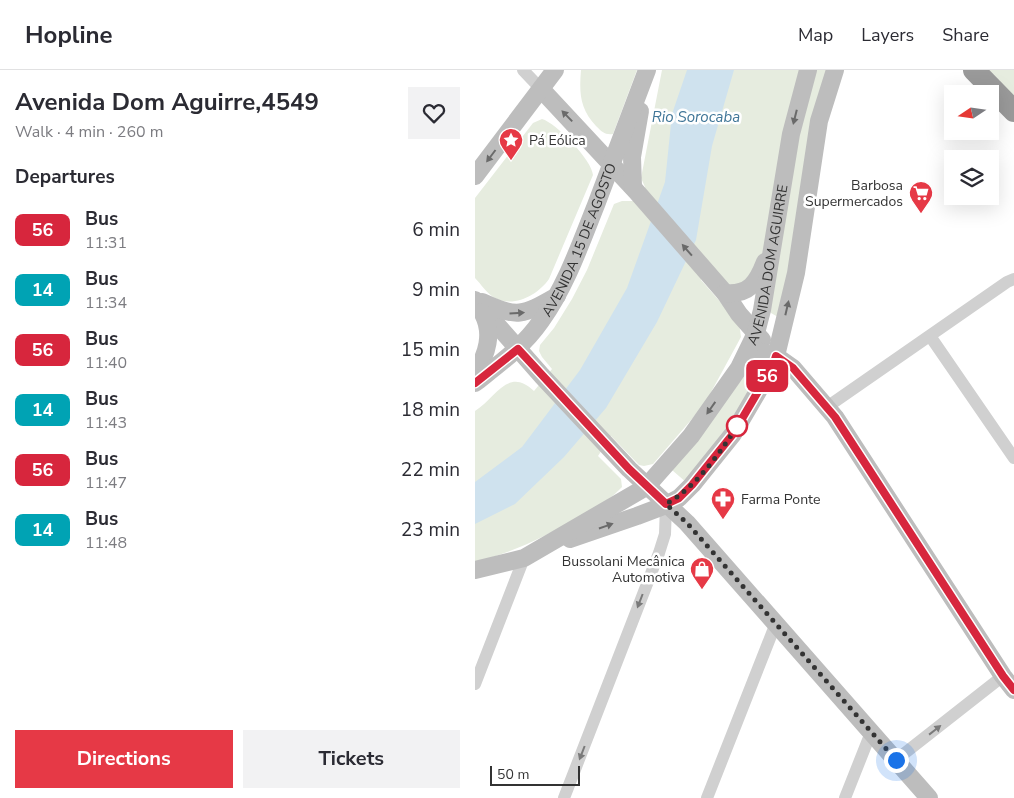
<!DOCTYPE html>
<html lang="en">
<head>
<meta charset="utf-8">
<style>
  :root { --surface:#fff; --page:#f2f2f3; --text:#2b2b33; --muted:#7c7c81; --line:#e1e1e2; --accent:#e63946 }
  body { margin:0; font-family:"Nunito Sans",sans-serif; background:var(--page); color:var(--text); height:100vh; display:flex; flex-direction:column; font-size:19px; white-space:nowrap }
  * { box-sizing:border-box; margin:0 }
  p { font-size:16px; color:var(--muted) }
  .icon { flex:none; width:28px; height:28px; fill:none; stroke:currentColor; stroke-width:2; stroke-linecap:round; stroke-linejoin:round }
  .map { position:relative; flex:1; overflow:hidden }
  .panel { display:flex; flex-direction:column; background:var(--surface); width:475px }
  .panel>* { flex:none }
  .badge { padding:0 10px; border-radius:8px; font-size:18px; line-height:32px }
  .needle { width:32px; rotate:257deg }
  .fabs { position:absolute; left:469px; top:15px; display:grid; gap:10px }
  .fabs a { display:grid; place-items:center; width:55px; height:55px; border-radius:0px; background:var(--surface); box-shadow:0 5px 20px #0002; font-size:25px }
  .scale { position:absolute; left:15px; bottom:12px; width:90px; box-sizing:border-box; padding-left:5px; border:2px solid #333; border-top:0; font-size:14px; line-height:18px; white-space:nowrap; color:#333; -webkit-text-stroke:4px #fff; paint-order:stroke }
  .you { position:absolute; width:25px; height:25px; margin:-12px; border:4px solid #fff; border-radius:50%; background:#1a73e8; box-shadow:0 0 0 8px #1a73e833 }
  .map>.badge { position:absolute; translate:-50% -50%; box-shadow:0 0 0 2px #fff }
  h2 { padding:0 15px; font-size:19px; line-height:45px }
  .round { display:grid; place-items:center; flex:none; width:52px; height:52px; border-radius:0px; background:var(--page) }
  .summary { display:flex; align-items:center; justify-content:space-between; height:85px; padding:0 15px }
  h1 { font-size:24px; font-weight:700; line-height:38px }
  .primary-button { display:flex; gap:10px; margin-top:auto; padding:10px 15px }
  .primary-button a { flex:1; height:58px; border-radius:0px; background:var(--accent); color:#fff; font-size:20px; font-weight:700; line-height:58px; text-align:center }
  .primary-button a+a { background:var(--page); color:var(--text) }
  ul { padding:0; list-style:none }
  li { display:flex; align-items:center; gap:15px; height:60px; padding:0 15px }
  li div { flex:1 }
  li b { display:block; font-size:19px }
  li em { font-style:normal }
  li .badge { min-width:55px; font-weight:700; text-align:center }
  header { display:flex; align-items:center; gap:30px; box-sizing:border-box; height:70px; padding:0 25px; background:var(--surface); border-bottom:1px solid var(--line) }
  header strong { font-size:24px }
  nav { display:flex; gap:28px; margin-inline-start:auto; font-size:18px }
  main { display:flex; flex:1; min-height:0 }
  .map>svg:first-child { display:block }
  .green { fill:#e6ecdf }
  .water { fill:#cfe2ee }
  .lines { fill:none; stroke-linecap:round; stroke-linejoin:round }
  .street { stroke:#d0d0d0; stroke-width:12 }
  .secondary { stroke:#bdbdbd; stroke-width:18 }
  .highway { stroke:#9a9a9a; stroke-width:22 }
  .oneway { fill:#6a6a6a }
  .oneway2 { fill:#7a7a7a }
  .line-casing { stroke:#fff; stroke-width:11 }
  .line { stroke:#d7263d; stroke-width:8 }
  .walk { stroke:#333; stroke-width:5; stroke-dasharray:0 9 }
  .stop-dot { fill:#fff; stroke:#d7263d; stroke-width:2.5 }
  .labels { text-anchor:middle; stroke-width:5; stroke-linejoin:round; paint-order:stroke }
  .poi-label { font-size:14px; fill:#333; stroke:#fff; text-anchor:start }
  .street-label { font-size:14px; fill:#333; stroke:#fff }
  .water-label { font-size:15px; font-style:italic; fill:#3f7597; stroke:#fff }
</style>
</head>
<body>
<header>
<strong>Hopline</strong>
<nav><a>Map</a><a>Layers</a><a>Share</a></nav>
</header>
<main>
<section class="panel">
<div class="summary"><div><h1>Avenida Dom Aguirre,4549</h1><p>Walk · 4 min · 260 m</p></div><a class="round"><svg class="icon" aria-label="heart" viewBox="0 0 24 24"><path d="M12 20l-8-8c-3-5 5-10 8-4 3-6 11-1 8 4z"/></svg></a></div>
<h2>Departures</h2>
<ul>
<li><span class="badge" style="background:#d7263d;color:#fff">56</span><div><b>Bus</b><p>11:31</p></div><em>6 min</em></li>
<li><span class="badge" style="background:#00a3b4;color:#fff">14</span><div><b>Bus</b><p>11:34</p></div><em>9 min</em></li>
<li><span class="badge" style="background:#d7263d;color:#fff">56</span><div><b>Bus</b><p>11:40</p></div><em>15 min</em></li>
<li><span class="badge" style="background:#00a3b4;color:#fff">14</span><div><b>Bus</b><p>11:43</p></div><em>18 min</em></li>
<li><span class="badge" style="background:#d7263d;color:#fff">56</span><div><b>Bus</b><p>11:47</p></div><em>22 min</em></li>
<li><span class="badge" style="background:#00a3b4;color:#fff">14</span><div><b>Bus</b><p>11:48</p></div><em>23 min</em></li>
</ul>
<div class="primary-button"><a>Directions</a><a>Tickets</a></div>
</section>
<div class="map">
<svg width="539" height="728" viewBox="0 0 539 728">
  <rect width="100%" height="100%" fill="#fff"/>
  <!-- green -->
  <path class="green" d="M106,0h56l-24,64c-8,1 -11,-2 -17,-8 -16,-17 -17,-33 -15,-56z
    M187,0h139l-33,165 -9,32 -20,20 -13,-4 -19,-23 -6,20 38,43 2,14 -37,68 -51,59 -9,2 -5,-1 -28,-29 -13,20 23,23 1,8c-12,13 -26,20 -41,29 -35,20 -66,36 -106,46v-151c21,-13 33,-45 59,-20l18,-22 -10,-12 -3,-6 1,-6 14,-17 18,-29 15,-29 27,-66 8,-3h13l3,3 7,-17 -4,-9z
    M341,0h15l-39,194 -14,53 -7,-4 -1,-2 29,-181z
    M514,0h25v26z
    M67,49c14,4 50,41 51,56l-44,104c-11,16 -35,29 -54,19 -8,-4 -14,-14 -20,-20v-80l58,-75z
    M275,302l9,2 -10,23 -62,86 -15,-13 74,-96z"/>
  <!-- water -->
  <path class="water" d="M212,0h47l-22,76 -16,94 -39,82 -51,86 -42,49 -49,47 -40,20v-42l47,-35 58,-77 47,-82 38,-106 7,-68z"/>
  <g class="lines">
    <!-- street -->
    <path class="street" d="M48,0l18,19
      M455,266l84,122
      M352,337l180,-125 7,-3
      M0,614l49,-126
      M421,690l107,-84
      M89,728l95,-245 6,-19 1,-29
      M232,728l69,-175
      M370,728l23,-58 5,-8"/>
    <!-- secondary -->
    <g class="secondary">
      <path d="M66,19l95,102 89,102 14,21 23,26"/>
      <path d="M0,106l80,-106"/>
      <path d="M158,117l-1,-30 8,-46"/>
      <path d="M250,223c24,2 32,-10 40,-31"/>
      <path d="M0,230l67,76 87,93 58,54 242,275"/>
      <path d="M7,232c36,16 40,14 75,-6"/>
      <path d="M267,294l9,-11 5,-2 20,5 17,12 42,49 168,259 11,14"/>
      <path d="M0,304c12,-20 19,-41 7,-62"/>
      <path id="s1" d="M0,313c24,-19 48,-36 66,-62 25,-35 39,-76 55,-116 17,-45 34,-90 51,-135"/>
      <path d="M95,469l67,-23 29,-11 13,-7 13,-13 41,-51 31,-53 12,-25 20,-83 23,-152 16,-51"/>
      <path id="s2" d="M0,500l49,-12 122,-71 45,-51 48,-68 17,-35 6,-23 29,-176 17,-64"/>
    </g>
    <!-- highway -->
    <path class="highway" d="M499,0l40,41"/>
  </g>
  <!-- one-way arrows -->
  <defs><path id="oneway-solid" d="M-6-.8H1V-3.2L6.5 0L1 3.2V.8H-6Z" transform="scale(1.25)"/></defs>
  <g class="oneway">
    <use href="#oneway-solid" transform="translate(92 46) rotate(-134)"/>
    <use href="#oneway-solid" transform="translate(320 47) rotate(104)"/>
    <use href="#oneway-solid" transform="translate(16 86) rotate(127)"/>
    <use href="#oneway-solid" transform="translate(212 180) rotate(-131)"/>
    <use href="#oneway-solid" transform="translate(312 238) rotate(-77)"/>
    <use href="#oneway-solid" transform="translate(42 243) rotate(-4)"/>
    <use href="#oneway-solid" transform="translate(236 338) rotate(125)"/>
    <use href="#oneway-solid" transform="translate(131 456) rotate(-19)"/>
  </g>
  <g class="oneway2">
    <use href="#oneway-solid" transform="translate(165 531) rotate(111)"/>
    <use href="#oneway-solid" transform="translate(460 660) rotate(-38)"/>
    <use href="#oneway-solid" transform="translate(107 683) rotate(111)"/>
  </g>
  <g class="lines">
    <!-- line casing -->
    <g class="line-casing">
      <path id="line" d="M0,313l43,-34 111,120 37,35 13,-6 13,-13 41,-51 40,-68 3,-10 17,12 42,49 168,259 11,14"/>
    </g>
    <!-- line -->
    <use href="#line" class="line"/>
    <!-- walk -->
    <path class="walk" d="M262,356l4,-6c-18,29 -45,68 -75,84l21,19 209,237"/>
  </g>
  <!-- icons -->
  <defs>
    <g id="sight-pin" transform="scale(1.25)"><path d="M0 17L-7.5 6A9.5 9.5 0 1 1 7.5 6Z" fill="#e63946" stroke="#fff"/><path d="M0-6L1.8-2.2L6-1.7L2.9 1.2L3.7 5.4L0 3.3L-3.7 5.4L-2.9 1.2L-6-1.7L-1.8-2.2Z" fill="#fff"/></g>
    <g id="supermarket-pin" transform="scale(1.25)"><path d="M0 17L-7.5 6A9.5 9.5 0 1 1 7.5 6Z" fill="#e63946" stroke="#fff"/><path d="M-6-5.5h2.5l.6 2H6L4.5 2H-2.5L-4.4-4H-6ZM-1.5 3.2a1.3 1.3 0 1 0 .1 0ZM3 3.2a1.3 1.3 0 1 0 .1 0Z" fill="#fff"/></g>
    <g id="pharmacy-pin" transform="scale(1.25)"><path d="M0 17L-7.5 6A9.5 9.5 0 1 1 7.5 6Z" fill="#e63946" stroke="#fff"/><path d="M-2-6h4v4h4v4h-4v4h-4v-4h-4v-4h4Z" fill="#fff"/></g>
    <g id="shop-pin" transform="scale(1.25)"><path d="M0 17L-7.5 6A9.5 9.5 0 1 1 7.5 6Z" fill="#e63946" stroke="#fff"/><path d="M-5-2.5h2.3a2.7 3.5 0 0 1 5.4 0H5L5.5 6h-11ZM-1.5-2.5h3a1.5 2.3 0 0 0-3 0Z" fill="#fff"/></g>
  </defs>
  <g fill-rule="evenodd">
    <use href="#sight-pin" x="36" y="70"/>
    <use href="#supermarket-pin" x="446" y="123"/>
    <use href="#pharmacy-pin" x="248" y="429"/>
    <use href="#shop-pin" x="227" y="499"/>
  </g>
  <!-- markers -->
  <circle class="stop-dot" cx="262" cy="356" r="10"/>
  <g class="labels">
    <!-- poi labels -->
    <g class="poi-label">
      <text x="54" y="75">Pá Eólica</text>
      <text x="428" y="120" text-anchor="end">Barbosa<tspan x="428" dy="16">Supermercados</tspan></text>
      <text x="266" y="434">Farma Ponte</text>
      <text x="210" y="496" text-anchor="end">Bussolani Mecânica<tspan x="210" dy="16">Automotiva</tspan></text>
    </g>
    <!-- street labels -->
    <g class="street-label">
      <text dy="5" stroke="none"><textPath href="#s1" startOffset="181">AVENIDA 15 DE AGOSTO</textPath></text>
      <text dy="5" stroke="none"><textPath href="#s2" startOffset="451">AVENIDA DOM AGUIRRE</textPath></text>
    </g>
    <!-- water labels -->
    <g class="water-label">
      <text x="221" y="52">Rio Sorocaba</text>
    </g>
  </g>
</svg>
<div class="fabs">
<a><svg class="needle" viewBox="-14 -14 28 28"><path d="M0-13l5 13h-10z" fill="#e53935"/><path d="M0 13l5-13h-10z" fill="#7c7c81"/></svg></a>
<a><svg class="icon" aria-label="layers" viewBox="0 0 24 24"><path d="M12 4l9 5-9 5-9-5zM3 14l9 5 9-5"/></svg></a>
</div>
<div class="scale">50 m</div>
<div class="you" style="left:421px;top:690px"></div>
<b class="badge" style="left:292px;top:306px;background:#d7263d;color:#fff">56</b>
</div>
</main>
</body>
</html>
